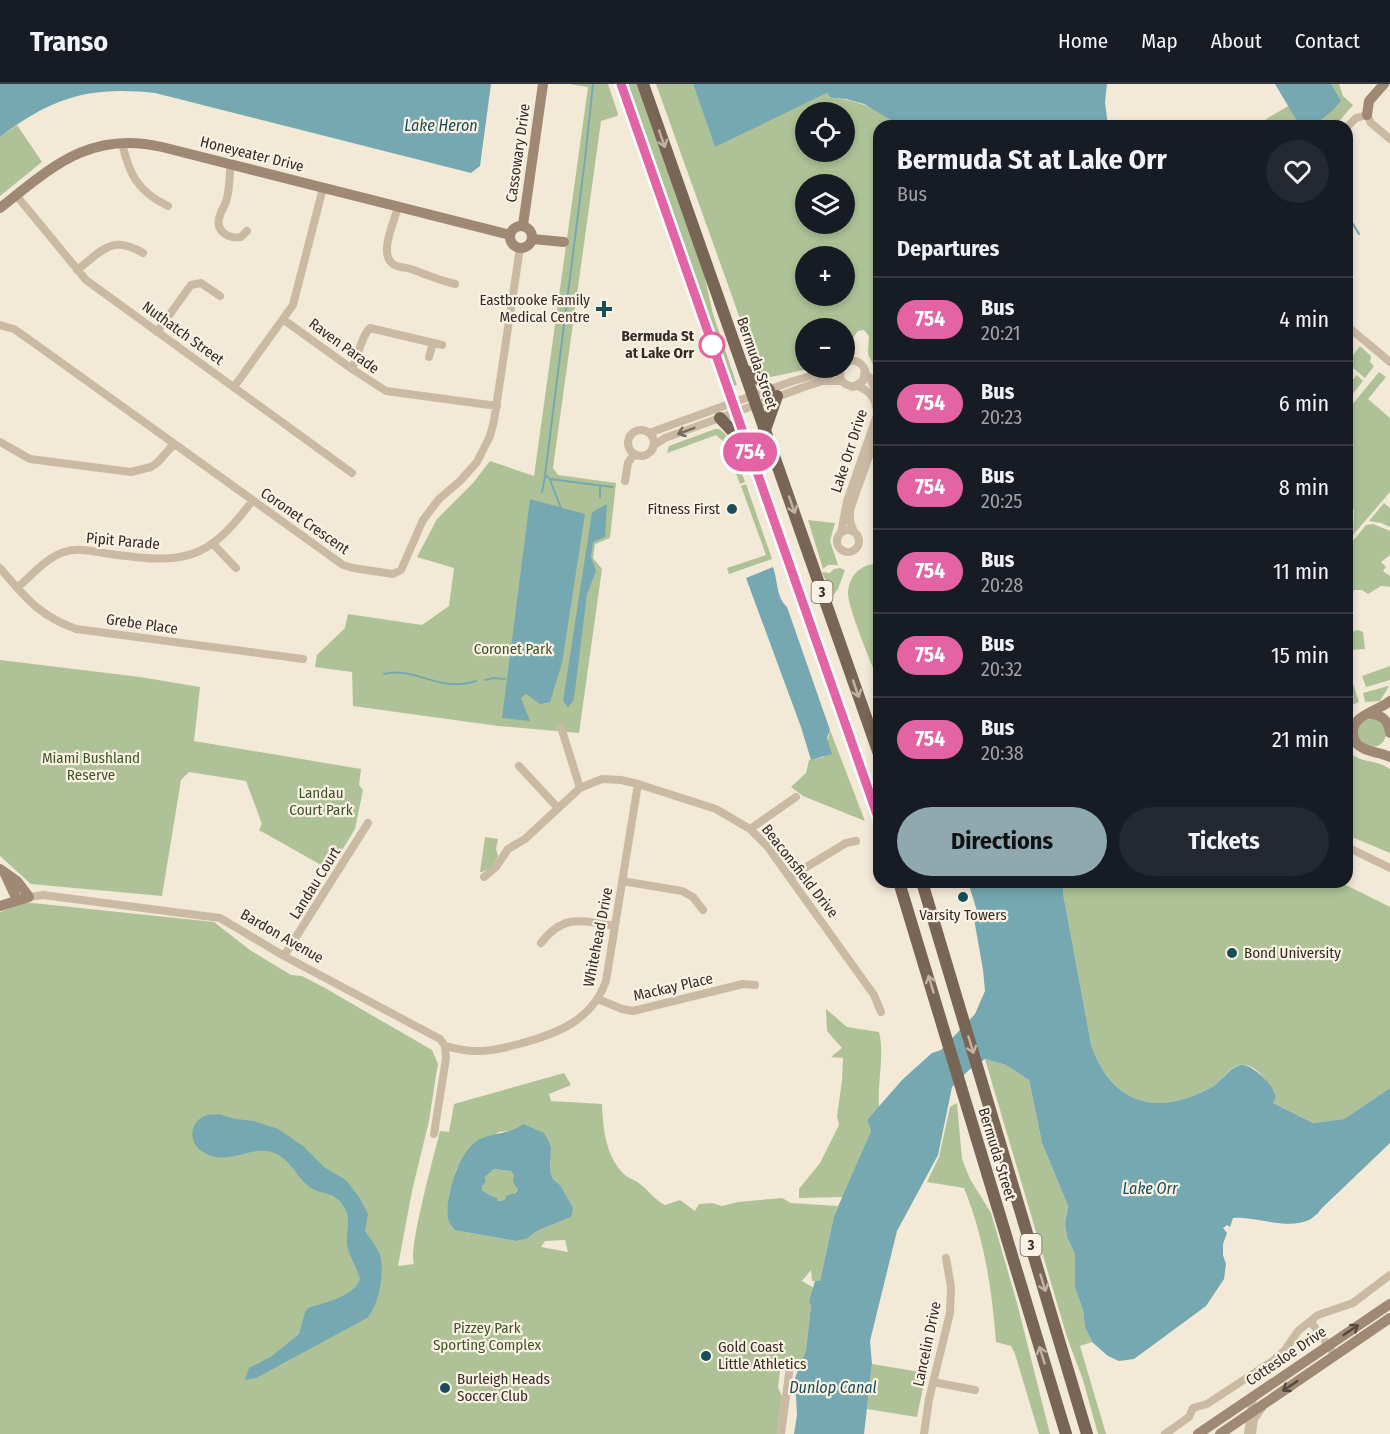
<!DOCTYPE html>
<html lang="en">
<head>
<meta charset="utf-8">
<style>
  :root { --surface:#171b24; --page:#242831; --text:#f1f3f6; --muted:#9ea1a6; --line:#363941; --accent:#90a9af }
  body { margin:0; font-family:"Fira Sans Condensed",sans-serif; background:var(--page); color:var(--text); height:100vh; display:flex; flex-direction:column; font-size:22px; white-space:nowrap }
  * { box-sizing:border-box; margin:0 }
  p { font-size:20px; color:var(--muted) }
  .icon { flex:none; width:33px; height:33px; fill:none; stroke:currentColor; stroke-width:2; stroke-linecap:round; stroke-linejoin:round }
  .map { position:relative; flex:1; overflow:hidden }
  .panel { position:absolute; left:873px; top:36px; width:480px; height:768px; display:flex; flex-direction:column; background:var(--surface); border-radius:18px; box-shadow:0 3px 9px #0003 }
  .panel>* { flex:none }
  .badge { padding:0 12px; border-radius:20px; font-size:21px; line-height:39px }
  .controls { position:absolute; left:795px; top:18px; display:grid; gap:12px }
  .controls a { display:grid; place-items:center; width:60px; height:60px; border-radius:50%; background:var(--surface); box-shadow:0 3px 9px #0003; font-size:30px }
  .map>.badge { position:absolute; translate:-50% -50%; box-shadow:0 0 0 3px #fff }
  h2 { padding:0 24px; font-size:22px; line-height:54px }
  .round { display:grid; place-items:center; flex:none; width:63px; height:63px; border-radius:32px; background:var(--page) }
  .head { display:flex; align-items:center; justify-content:space-between; height:102px; padding:0 24px }
  h1 { font-size:28px; font-weight:700; line-height:45px }
  .button { display:flex; gap:12px; margin-top:auto; padding:12px 24px }
  .button a { flex:1; height:69px; border-radius:36px; background:var(--accent); color:#111; font-size:24px; font-weight:700; line-height:69px; text-align:center }
  .button a+a { background:var(--page); color:var(--text) }
  ul { padding:0; list-style:none }
  li { display:flex; align-items:center; gap:18px; height:84px; padding:0 24px; border-top:2px solid var(--line) }
  li div { flex:1 }
  li b { display:block; font-size:22px }
  li em { font-style:normal }
  li .badge { min-width:66px; font-weight:700; text-align:center }
  header { display:flex; align-items:center; gap:36px; box-sizing:border-box; height:84px; padding:0 30px; background:var(--surface); border-bottom:2px solid var(--line) }
  header strong { font-size:28px }
  nav { display:flex; gap:33px; margin-inline-start:auto; font-size:21px }
  .map>svg:first-child { display:block }
  .green { fill:#afc297; fill-rule:evenodd }
  .water { fill:#75a8b1; fill-rule:evenodd }
  .lines { fill:none; stroke-linecap:round; stroke-linejoin:round }
  .stream { stroke:#75a8b1; stroke-width:2 }
  .street { stroke:#cbbaa3; stroke-width:8 }
  .secondary { stroke:#9f8874; stroke-width:10 }
  .primary { stroke:#796555; stroke-width:12 }
  .oneway { stroke:#c0b3a4 }
  .oneway2 { stroke:#786c5e }
  .oneway3 { stroke:#55483d }
  .line-casing { stroke:#fff; stroke-width:14 }
  .line { stroke:#e463a4; stroke-width:9 }
  .poi-dot { fill:#194e59; stroke:#faf2e4; stroke-width:2 }
  .stop-dot { fill:#fff; stroke:#e463a4; stroke-width:3 }
  .labels { text-anchor:middle; stroke-width:4.5; stroke-linejoin:round; paint-order:stroke }
  .shield { fill:#faf2e4; stroke:#70675e; stroke-width:1.5 }
  .shield-label { font-size:14px; font-weight:bold; fill:#352c25 }
  .street-label { font-size:15px; fill:#352c25; stroke:#faf2e4 }
  .poi-label { font-size:15px; fill:#352c25; stroke:#faf2e4; text-anchor:start }
  .stop-label { font-size:15px; font-weight:bold; fill:#352c25; stroke:#faf2e4; text-anchor:end }
  .park-label { font-size:15px; fill:#3f5528; stroke:#faf2e4 }
  .water-label { font-size:16px; font-style:italic; fill:#194e59; stroke:#faf2e4 }
</style>
</head>
<body>
<header>
<strong>Transo</strong>
<nav><a>Home</a><a>Map</a><a>About</a><a>Contact</a></nav>
</header>
<div class="map">
<svg width="1390" height="1350" viewBox="0 0 1390 1350">
  <rect width="100%" height="100%" fill="#f3e9d7"/>
  <!-- green -->
  <path class="green" d="M569,0h39l10,30 -1,2 -16,5 -48,347 5,7 58,8 -6,55 -15,6 -2,14 9,11 -23,164 -81,-7 -145,-20 -1,-34 -37,-5 2,-12 28,-27 3,-14 74,11 27,-19 5,-38 -37,-11 20,-38 36,-36 17,-22 44,15 54,-389z
    M627,0h11l65,185 10,45 24,71 -5,1z
    M656,0h37l22,62 112,-53 4,5c30,2 46,12 70,28h-22v251l-11,-23 1,-18 -5,-6 -6,1 -13,18 -1,-21h-38v40h7l-47,10 -7,-9 -7,-17zM806,28h38v40h-38zM806,100h38v40h-38zM806,172h38v40h-38z
    M1329,0h10l4,12 10,9 -18,21h-28z
    M1290,21l13,21h-33l-4,-7z
    M17,41l25,37 -42,34v-59z
    M1360,262l11,10 -1,6 4,4 -9,12 -18,-15z
    M1379,288l7,5 -18,22 22,19v74l-37,43 1,-25h-6v4h2v24l-3,6v-133z
    M1357,291l6,6 -16,20v-15z
    M715,345h4c16,10 20,35 26,53l-5,2 -16,-42 -8,-7 -49,18 2,-7z
    M746,400l26,75 -43,15 -2,-6 39,-13 -25,-69z
    M1384,419l6,5v19l-9,-4 -12,-2z
    M808,436l27,3 -5,18 8,24h-10l-5,4z
    M1373,440l17,7v24l-9,7 5,5 -3,4 7,5v11l-9,-1 -13,8 -6,-4h-8l-3,9 -4,-1v-50l19,-23z
    M879,480v119c-7,-19 -31,-74 -31,-90 1,-18 13,-30 31,-29z
    M840,484l5,2 -7,19 -6,8 -10,-25 8,1 4,-4z
    M1358,546l5,2 2,17 -14,1 -4,-14 4,-1 -1,-3z
    M0,576l140,17 60,10 -6,54 167,28 -2,16 4,5 -8,39 -25,41 -71,-40 3,-6 -16,-43 -57,-9 -8,8 -19,116 -131,-12 -31,-28z
    M1347,581l12,37 -7,3 -5,-4z
    M1390,582v14l-24,7 -4,-11z
    M1388,602h1l-9,15 -15,1 -2,-9z
    M1358 649a14 14 0 1 1 28 0a14 14 0 1 1-28 0Z
    M830,646l35,91 -62,-25 -12,-9 15,-14 3,-13 15,-3z
    M1347,666c13,14 29,9 43,19v84l-43,-18z
    M485,753l13,2 -2,10 2,7 -6,11 -10,5h-2z
    M1063,798h277l50,25v181l-46,31 -31,4 -40,-20 2,-11 -2,-2c-7,-9 -18,-27 -32,-25 -12,1 -19,16 -29,22 -5,3 -12,5 -17,8 -50,21 -88,-1 -104,-51l-28,-151z
    M23,818l191,20 36,28 41,25 11,1 23,12 107,62 6,14 -2,11 -7,46 -17,70 -14,75 16,-2c-6,-15 21,-112 26,-133l9,1 5,-28 110,-31 7,12 -22,9 2,7 51,3c1,23 3,48 19,67 5,7 13,8 19,13 9,7 15,16 25,21l15,-5 15,11 4,-7 13,-1 10,3 16,-4 44,-4 9,5 47,3 -4,10 -14,65h-8l-1,-11 -9,11 12,7 -5,14 2,4 -5,44 -6,15 -15,-3 -4,2 -3,23 4,10 -5,37h-777v-522zM515,1046l36,18 -1,23 3,8 7,6 11,32 -32,13 -13,9 -10,2 -62,-11 -6,-11 1,-25 7,-24 10,-17 33,-21zM565,1156l3,12 -27,-5 4,-6z
    M826,925l21,18 32,5c6,23 -2,51 0,75l-12,13 4,11 -28,66 -44,1v-9l21,-26 19,-38 -2,-9 5,-35 1,-23 -12,-1 11,-9 -15,-17z
    M985,975l21,6 23,15 13,63 26,63 -3,18 2,13 8,17 1,8 -1,26 8,22 2,17 7,15 -12,4 26,88h-8l-15,-54 -16,-43z
    M957,1019l5,56 8,20 21,34 26,90 33,131h-11l-24,-80 -4,-8 -15,-4c-4,-53 -12,-105 -32,-154l-37,-6 12,-25 11,-50z
    M494,1085l17,2 4,4 3,15 -13,10 -7,1 -16,-11v-4l4,-4 -1,-5z
    M872,1280l54,9 -9,44 -50,-8z"/>
  <!-- water -->
  <path class="water" d="M0,0h491l-11,82 -9,7 -316,-80c-66,-7 -102,4 -155,44z
    M693,0h414l-2,18 3,24h-207l-37,-22 -18,-5 -15,-1 -4,-5 -112,54z
    M1275,0h56l10,17c-11,13 -24,25 -41,25z
    M530,415l55,15 -23,149 -12,39 -10,2 -14,-10 -5,4 9,23 -28,-3z
    M607,420l-2,33 -12,5 -2,15 5,14 -9,23 -12,97 -2,10 -5,6 -5,-6 29,-189z
    M773,483c5,14 3,30 14,40l43,123 -3,8 5,16 -21,6 -10,-33 -55,-149z
    M968,798h95v11l28,151c16,50 54,72 104,51 6,-3 12,-5 17,-8 10,-6 18,-21 30,-22 10,-1 31,20 33,29 1,4 0,5 -2,9l40,20 31,-4 46,-31v55l-69,66c-18,28 -60,7 -88,9l-3,9 -3,-2 -4,3 4,5 -4,11v11l3,9 -2,15 -18,27 -72,53 -15,2 -11,-5 -16,-14 -7,-15 -2,-17 -8,-22v-34l-8,-17 -2,-13 3,-18 -26,-63 -13,-63 -23,-15 -21,-6 -16,11 -17,17 -14,68 -41,76 -27,110 2,23 -8,70h-70l3,-19 -2,-37 11,-28 5,-44 -2,-4 6,-21h5l14,-65 37,-85 -4,-11 36,-41 29,-26 9,-3 34,-36 10,-23 -2,-21 -10,-57 4,-2z
    M219,1030l17,5 18,2 24,8 25,17 21,21 22,13 13,17 9,17 -3,17c5,7 12,16 15,24 5,18 -1,50 -13,63l-111,60 -11,2 4,-12 23,-12 27,-22 6,-22 3,-4c17,-6 46,-11 52,-29 -3,-11 -9,-20 -12,-30 -4,-13 4,-27 -3,-41 -11,-18 -21,-12 -34,-20 -17,-12 -22,-35 -45,-37 -21,-2 -41,15 -63,1 -14,-8 -15,-29 2,-36 4,-2 9,-1 14,-2z
    M523,1040l21,9 4,7 3,8 -1,23 3,8 7,6 13,23 -2,9 -32,13 -13,9 -10,2 -62,-11c-2,-4 -6,-8 -6,-12 -3,-22 11,-69 32,-79 14,-7 31,-5 43,-15zM494,1085l17,2 3,4 -1,7 5,8 -3,3 -9,3 -1,4 -7,1 -1,-3 -6,-2 -9,-6v-4l4,-4 -1,-5z"/>
  <g class="lines">
    <!-- stream -->
    <path class="stream" d="M593,0l-8,75 -40,316 5,4 62,8
      M1347,130l12,20
      M550,396l11,28
      M542,408l3,-15
      M600,413v-11
      M384,590c26,-7 51,13 77,10 5,0 10,-2 15,-3
      M485,596l8,-2 12,1"/>
    <!-- street -->
    <path class="street" d="M1347,43l9,-9 11,-3 4,8 19,16
      M122,59c7,31 16,49 46,63
      M231,80c-2,11 -1,23 -4,34 -1,6 -5,11 -7,17 -6,16 8,24 21,22l6,-6
      M16,111l70,85 266,193
      M398,123c-3,13 -20,47 -5,57 5,4 12,3 18,5 14,5 28,11 44,15
      M77,186c25,-19 34,-36 66,-17
      M284,236l68,49 34,22 111,15
      M0,241l14,4 20,14 309,222 10,3 40,6 8,-4 22,-50 16,-21 21,-18 17,-19 13,-26 4,-15 26,-173
      M1347,242l43,36
      M157,248l34,-47 10,-2 19,13
      M429,273l4,-14
      M841,284l-1,10 5,6 8,3 10,-6 2,-11c-4,-9 -12,-12 -21,-7
      M352,285c5,-11 10,-34 18,-41l72,17
      M866,290l4,4 9,19
      M234,303l59,-82 30,-117
      M628 359a13 13 0 1 1 26 0a13 13 0 1 1-26 0Z
      M649,349l144,-52 47,-13
      M0,358l30,17 101,13 20,-5 7,-5 16,-18
      M653,362l12,-8 139,-51 18,-6h20
      M625,397l3,-18 6,-9
      M837 457a11 11 0 1 1 22 0a11 11 0 1 1-22 0Z
      M854,448l-4,-11v-11l29,-82
      M841,449l6,-32 30,-86c0,-15 -6,-24 -20,-29
      M213,460l23,24
      M0,484c26,30 38,47 76,61l227,30
      M17,504c14,-12 30,-31 47,-36 15,-5 31,0 46,2 73,10 97,8 142,-53
      M561,643l19,61
      M519,682l39,42
      M750,745l46,-32
      M1347,763l43,21
      M484,793l12,-10 12,-18 17,-10 55,-51 22,-9 19,1 17,4 78,25 34,20 17,17 107,149 7,17
      M790,793l56,-34 10,-2
      M622,797l60,10 11,6 10,13
      M29,813l14,-2 177,23 64,38 156,83 5,7 1,12 -12,76
      M541,859c23,-30 41,-22 74,-17
      M284,872l84,-133
      M598,915l24,10 11,2 110,-27 12,1
      M445,962c9,2 19,5 28,5 15,1 31,-3 46,-7 37,-10 73,-23 87,-63l32,-197
      M1311,1238l24,33
      M933,1298l42,8
      M781,1350l9,-68
      M924,1350l5,-35 21,-86 1,-26 -5,-29
      M1165,1350l24,-17 4,-9 14,-4 67,-44 11,-10 13,-19 20,-16 35,-12 37,-28
      M1248,1350l5,-37
      M1252,1350l2,-15 8,-11"/>
    <!-- secondary -->
    <path class="secondary" d="M1367,31l2,-14 15,-17
      M0,124c52,-41 90,-78 162,-61l348,88
      M523,141l20,-141
      M510 153a11 11 0 1 1 22 0a11 11 0 1 1-22 0Z
      M532,155l32,3
      M1390,617c-12,11 -43,14 -36,37 1,4 4,8 9,10 8,5 18,4 27,9
      M1370,630c12,0 19,8 20,19
      M0,785l17,12 12,16 -29,9
      M5,790l12,26
      M1198,1350l192,-130
      M1220,1350l170,-116"/>
    <!-- primary -->
    <path class="primary" d="M621,0l258,736
      M643,0l236,670
      M744,286l11,5 14,15
      M720,334l15,16 10,4
      M765,346l12,-34
      M899,798l167,552
      M922,798l165,552"/>
  </g>
  <!-- one-way arrows -->
  <defs><path id="oneway-shaft" d="M-6 0H5M1.5-3L5.5 0L1.5 3" fill="none" stroke-width="1.6" stroke-linecap="round" stroke-linejoin="round" transform="scale(1.5)"/></defs>
  <g class="oneway">
    <use href="#oneway-shaft" transform="translate(662 55) rotate(71)"/>
    <use href="#oneway-shaft" transform="translate(792 421) rotate(71)"/>
    <use href="#oneway-shaft" transform="translate(856 605) rotate(71)"/>
    <use href="#oneway-shaft" transform="translate(931 900) rotate(-107)"/>
    <use href="#oneway-shaft" transform="translate(971 961) rotate(73)"/>
    <use href="#oneway-shaft" transform="translate(1043 1199) rotate(73)"/>
    <use href="#oneway-shaft" transform="translate(1042 1271) rotate(-107)"/>
  </g>
  <use class="oneway2" href="#oneway-shaft" transform="translate(686 347) rotate(160)"/>
  <g class="oneway3">
    <use href="#oneway-shaft" transform="translate(1351 1246) rotate(-34)"/>
    <use href="#oneway-shaft" transform="translate(1290 1302) rotate(146)"/>
  </g>
  <g class="lines">
    <!-- line casing -->
    <g class="line-casing">
      <path id="line" d="M621,0l258,736"/>
    </g>
    <!-- line -->
    <use href="#line" class="line"/>
  </g>
  <!-- markers -->
  <g class="poi-dot">
    <path d="M601 216h6v6h6v6h-6v6h-6v-6h-6v-6h6z"/>
    <circle cx="732" cy="425" r="6"/>
    <circle cx="963" cy="813" r="6"/>
    <circle cx="1232" cy="869" r="6"/>
    <circle cx="706" cy="1272" r="6"/>
    <circle cx="445" cy="1304" r="6"/>
  </g>
  <circle class="stop-dot" cx="712" cy="261" r="12"/>
  <g class="labels">
    <!-- shield labels -->
    <g class="shield">
      <rect x="811.5" y="497" width="21" height="22" rx="4.5"/>
      <rect x="1020.5" y="1150" width="21" height="22" rx="4.5"/>
    </g>
    <g class="shield-label">
      <text x="822" y="513">3</text>
      <text x="1031" y="1166">3</text>
    </g>
    <!-- street labels -->
    <g class="street-label">
      <text transform="translate(518 69) rotate(-82)" y="5">Cassowary Drive</text>
      <text transform="translate(252 70) rotate(14)" y="5">Honeyeater Drive</text>
      <text transform="translate(183 249) rotate(36)" y="5">Nuthatch Street</text>
      <text transform="translate(344 262) rotate(36)" y="5">Raven Parade</text>
      <text transform="translate(757 279) rotate(71)" y="5">Bermuda Street</text>
      <text transform="translate(849 367) rotate(-72)" y="5">Lake Orr Drive</text>
      <text transform="translate(305 437) rotate(35)" y="5">Coronet Crescent</text>
      <text transform="translate(123 457) rotate(5)" y="5">Pipit Parade</text>
      <text transform="translate(142 540) rotate(8)" y="5">Grebe Place</text>
      <text transform="translate(800 787) rotate(52)" y="5">Beaconsfield Drive</text>
      <text transform="translate(315 799) rotate(-58)" y="5">Landau Court</text>
      <text transform="translate(282 852) rotate(30)" y="5">Bardon Avenue</text>
      <text transform="translate(598 853) rotate(-79)" y="5">Whitehead Drive</text>
      <text transform="translate(673 903) rotate(-13)" y="5">Mackay Place</text>
      <text transform="translate(997 1070) rotate(73)" y="5">Bermuda Street</text>
      <text transform="translate(927 1260) rotate(-78)" y="5">Lancelin Drive</text>
      <text transform="translate(1286 1272) rotate(-34)" y="5">Cottesloe Drive</text>
    </g>
    <!-- poi labels -->
    <g class="poi-label">
      <text x="590" y="221" text-anchor="end">Eastbrooke Family<tspan x="590" dy="17">Medical Centre</tspan></text>
      <text x="720" y="430" text-anchor="end">Fitness First</text>
      <text x="963" y="836" text-anchor="middle">Varsity Towers</text>
      <text x="1244" y="874">Bond University</text>
      <text x="718" y="1268">Gold Coast<tspan x="718" dy="17">Little Athletics</tspan></text>
      <text x="457" y="1300">Burleigh Heads<tspan x="457" dy="17">Soccer Club</tspan></text>
    </g>
    <!-- stop labels -->
    <g class="stop-label">
      <text x="694" y="257">Bermuda St<tspan x="694" dy="17">at Lake Orr</tspan></text>
    </g>
    <!-- park labels -->
    <g class="park-label">
      <text x="513" y="570">Coronet Park</text>
      <text x="91" y="679">Miami Bushland<tspan x="91" dy="17">Reserve</tspan></text>
      <text x="321" y="714">Landau<tspan x="321" dy="17">Court Park</tspan></text>
      <text x="487" y="1249">Pizzey Park<tspan x="487" dy="17">Sporting Complex</tspan></text>
    </g>
    <!-- water labels -->
    <g class="water-label">
      <text x="441" y="47">Lake Heron</text>
      <text x="1150" y="1110">Lake Orr</text>
      <text x="833" y="1309">Dunlop Canal</text>
    </g>
  </g>
</svg>
<div class="controls">
<a><svg class="icon" aria-label="locate" viewBox="0 0 24 24"><circle cx="12" cy="12" r="6"/><path d="M12 2v4M12 18v4M2 12h4M18 12h4"/></svg></a>
<a><svg class="icon" aria-label="layers" viewBox="0 0 24 24"><path d="M12 4l9 5-9 5-9-5zM3 14l9 5 9-5"/></svg></a>
<a>+</a>
<a>−</a>
</div>
<b class="badge" style="left:750px;top:368px;background:#e463a4;color:#fff">754</b>
<section class="panel">
<div class="head"><div><h1>Bermuda St at Lake Orr</h1><p>Bus</p></div><a class="round"><svg class="icon" aria-label="heart" viewBox="0 0 24 24"><path d="M12 20l-8-8c-3-5 5-10 8-4 3-6 11-1 8 4z"/></svg></a></div>
<h2>Departures</h2>
<ul>
<li><span class="badge" style="background:#e463a4;color:#fff">754</span><div><b>Bus</b><p>20:21</p></div><em>4 min</em></li>
<li><span class="badge" style="background:#e463a4;color:#fff">754</span><div><b>Bus</b><p>20:23</p></div><em>6 min</em></li>
<li><span class="badge" style="background:#e463a4;color:#fff">754</span><div><b>Bus</b><p>20:25</p></div><em>8 min</em></li>
<li><span class="badge" style="background:#e463a4;color:#fff">754</span><div><b>Bus</b><p>20:28</p></div><em>11 min</em></li>
<li><span class="badge" style="background:#e463a4;color:#fff">754</span><div><b>Bus</b><p>20:32</p></div><em>15 min</em></li>
<li><span class="badge" style="background:#e463a4;color:#fff">754</span><div><b>Bus</b><p>20:38</p></div><em>21 min</em></li>
</ul>
<div class="button"><a>Directions</a><a>Tickets</a></div>
</section>
</div>
</body>
</html>
